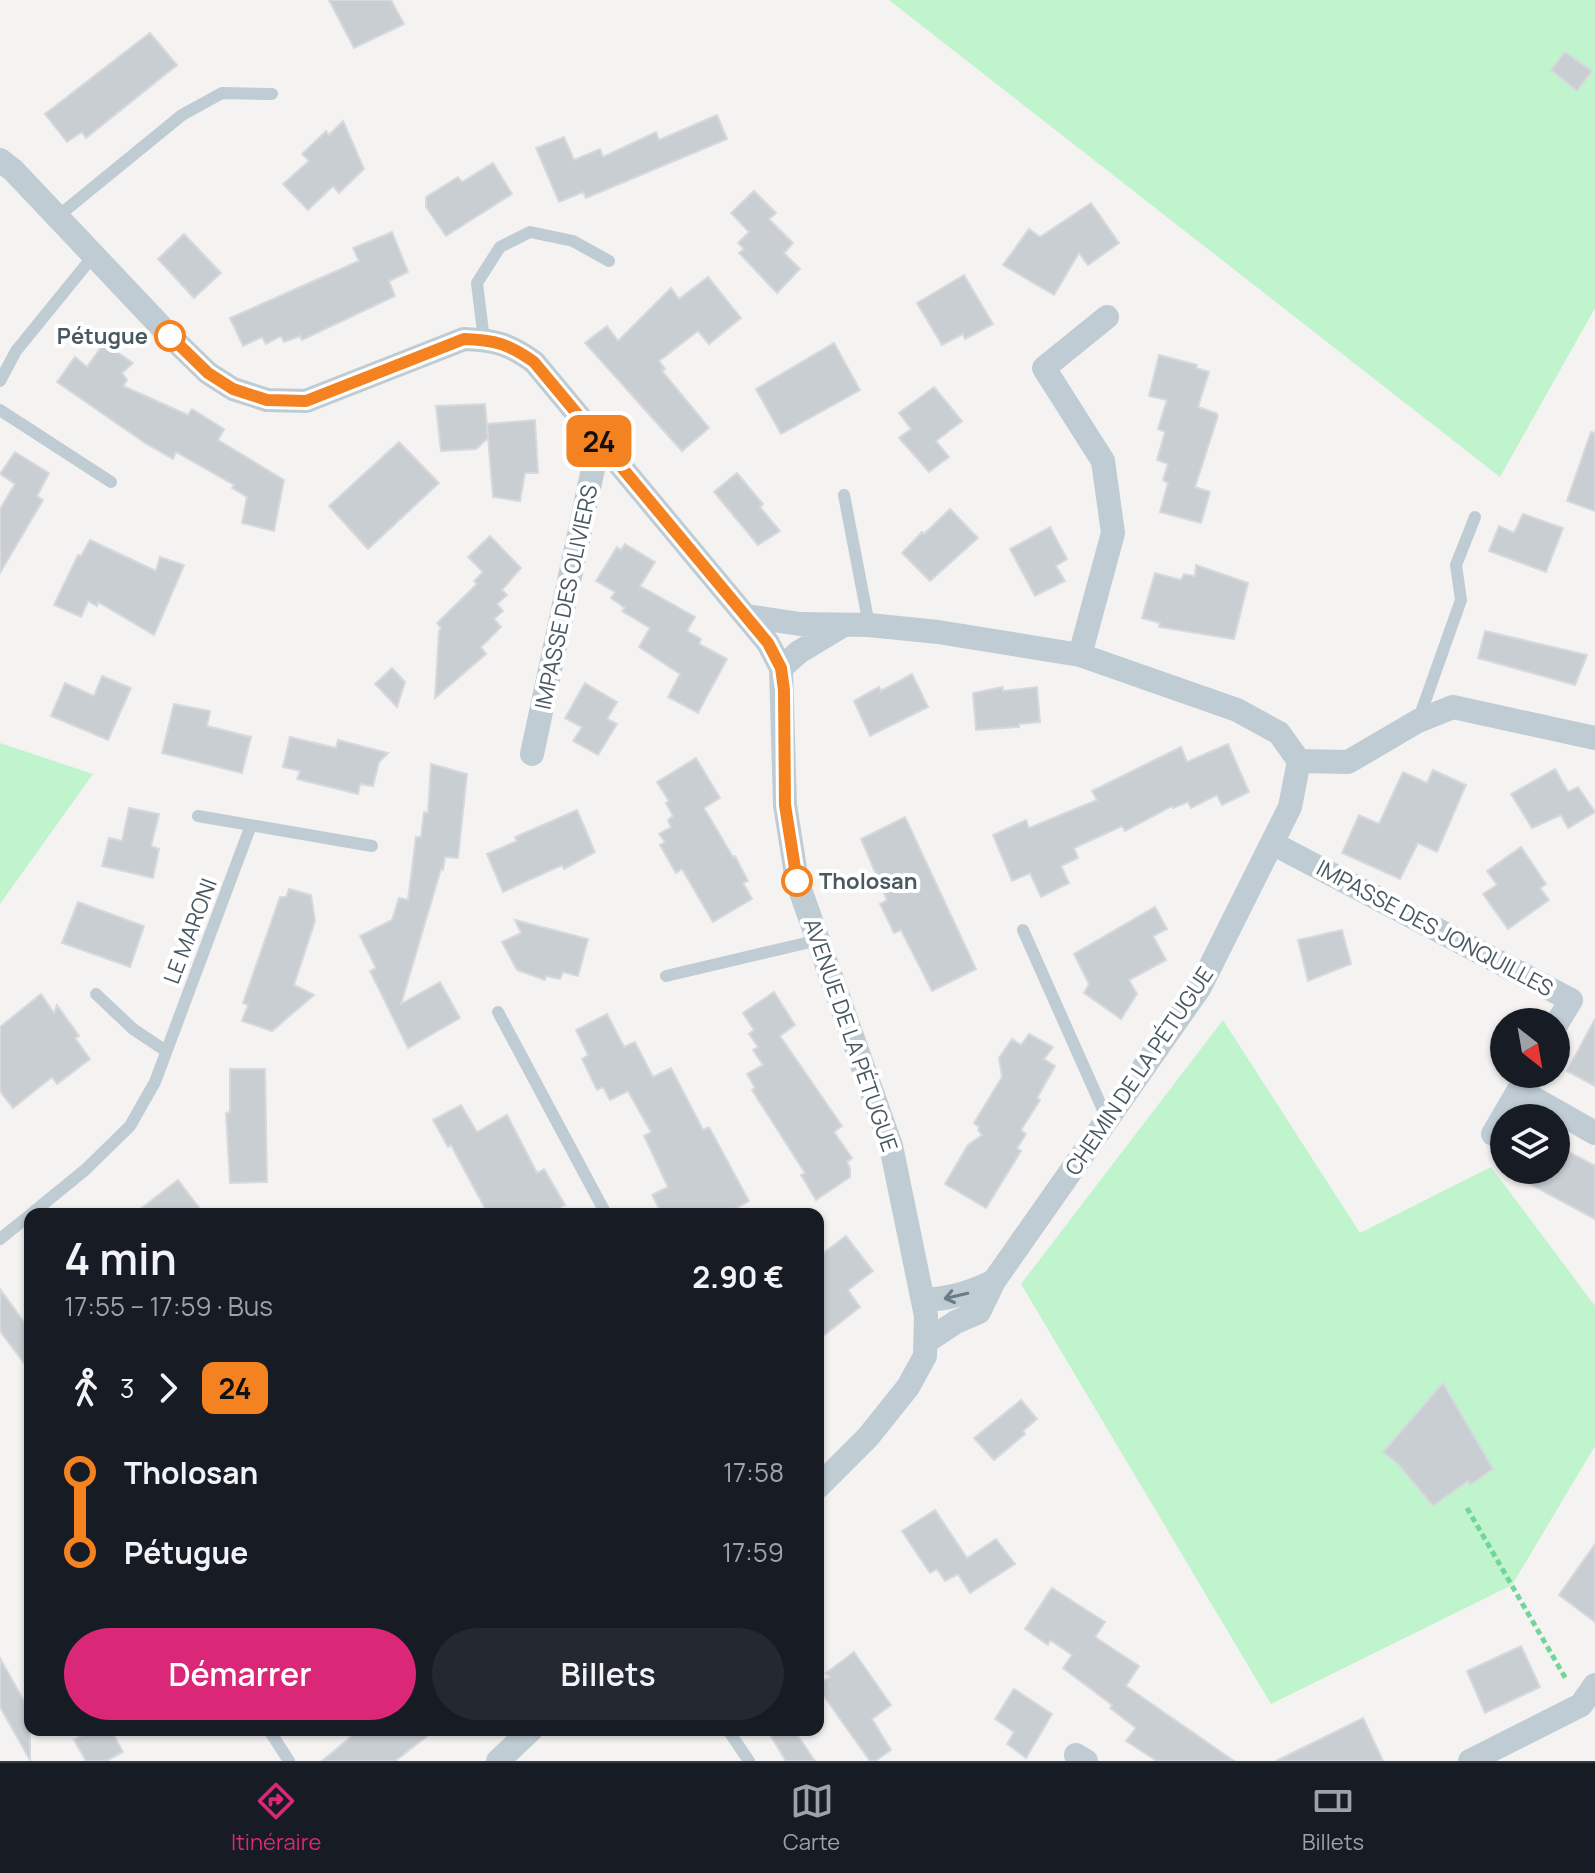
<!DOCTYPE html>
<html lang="fr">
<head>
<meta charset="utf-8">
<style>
  :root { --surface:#171b24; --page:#242831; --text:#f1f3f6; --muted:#9ea1a6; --line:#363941; --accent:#db2777 }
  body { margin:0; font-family:Manrope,sans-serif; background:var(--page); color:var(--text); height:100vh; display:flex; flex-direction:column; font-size:30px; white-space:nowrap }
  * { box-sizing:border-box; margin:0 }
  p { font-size:26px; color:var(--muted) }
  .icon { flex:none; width:44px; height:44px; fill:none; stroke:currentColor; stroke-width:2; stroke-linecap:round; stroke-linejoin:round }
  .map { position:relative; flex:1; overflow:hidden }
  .details { position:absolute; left:24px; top:1208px; width:800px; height:528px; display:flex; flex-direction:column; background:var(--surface); border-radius:16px; box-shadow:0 2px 6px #0004 }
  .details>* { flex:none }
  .badge { padding:0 16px; border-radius:12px; font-size:28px; line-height:52px }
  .needle { width:52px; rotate:149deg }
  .controls { position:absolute; left:1490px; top:1008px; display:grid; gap:16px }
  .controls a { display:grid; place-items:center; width:80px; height:80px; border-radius:50%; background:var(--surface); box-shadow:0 2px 6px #0004; font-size:40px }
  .map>.badge { position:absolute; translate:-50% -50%; box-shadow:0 0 0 4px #fff }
  .legs { display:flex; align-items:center; gap:12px; height:88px; padding:0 40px; font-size:26px }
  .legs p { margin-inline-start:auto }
  .summary { display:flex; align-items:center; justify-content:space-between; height:136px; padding:0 40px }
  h1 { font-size:44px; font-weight:600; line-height:60px }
  .primary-button { display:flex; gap:16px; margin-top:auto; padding:16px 40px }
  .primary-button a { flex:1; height:92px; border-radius:48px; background:var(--accent); color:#fff; font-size:32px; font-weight:600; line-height:92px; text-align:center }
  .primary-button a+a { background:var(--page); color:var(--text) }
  ul { padding:0 40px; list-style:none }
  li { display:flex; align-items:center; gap:28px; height:80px; font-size:30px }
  li i { display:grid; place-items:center; width:12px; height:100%; margin:0 10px; background:currentColor }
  li i::after { content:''; width:20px; height:20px; margin:-10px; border:6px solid; border-radius:50%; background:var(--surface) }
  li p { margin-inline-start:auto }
  li:first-child i { background:linear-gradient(#0000 50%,currentColor 0) }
  li:last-child i { background:linear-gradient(currentColor 50%,#0000 0) }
  .tab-bar { display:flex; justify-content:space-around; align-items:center; height:112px; border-top:2px solid var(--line); background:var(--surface); font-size:22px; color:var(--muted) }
  .tab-bar a { display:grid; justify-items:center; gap:4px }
  .tab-bar .selected { color:var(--accent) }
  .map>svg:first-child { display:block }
  .green { fill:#bff4cd }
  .building { fill:#c9ced2; stroke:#d6d9de; stroke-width:2 }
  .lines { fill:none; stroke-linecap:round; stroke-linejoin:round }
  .path { stroke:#73d59a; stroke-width:5; stroke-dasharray:6 4; stroke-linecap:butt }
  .service { stroke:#bfccd3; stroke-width:12 }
  .minor { stroke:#bfccd3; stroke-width:24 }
  .oneway { stroke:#6c7c84 }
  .line-1-casing { stroke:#fff; stroke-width:18 }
  .line-1 { stroke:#f58220; stroke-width:12 }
  .stop-1-dot { fill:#fff; stroke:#f58220; stroke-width:4 }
  .labels { text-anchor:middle; stroke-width:8; stroke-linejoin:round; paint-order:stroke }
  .stop-label { font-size:22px; font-weight:bold; fill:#485962; stroke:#fff; text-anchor:end }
  .street-label { font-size:22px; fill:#485962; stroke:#fff }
</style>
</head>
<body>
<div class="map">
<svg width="1595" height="1761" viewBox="0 0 1595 1761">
  <rect width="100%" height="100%" fill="#f5f2f2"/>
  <!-- green -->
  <path class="green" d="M889,0h706v308l-95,169z
    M0,743l93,31 -93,130z
    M1223,1020l137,213 131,-66 104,139v140l-83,139 -241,119 -250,-420z"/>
  <!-- building -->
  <path class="building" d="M329,0h62l13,24 -50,24z
    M150,33l27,32 -91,73 -4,-6 -15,10 -22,-28z
    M1565,52l27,19 -15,20 -26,-21z
    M717,115l10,24 -141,59 -3,-6 -24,10 -23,-54 28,-11 10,23 26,-11 3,8 53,-25 3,8z
    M343,121l21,48 -25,24 -6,-7 -25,24 -25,-26 26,-23 -7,-7 24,-23 3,4z
    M493,163l19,31 -66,42 -20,-29v-10l32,-20 4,5z
    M754,191l22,22 -7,6 24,24 -9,10 16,16 -23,24 -38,-40 5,-4 -6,-6 11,-11 -18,-19z
    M1091,203l28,40 -31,22 -9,-12 -25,42 -51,-30 26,-36 11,8z
    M392,232l16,40 -19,9 6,15 -93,44 -2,-4 -16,6 -3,-6 -15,8 -4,-7 -19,9 -13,-28 129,-57 -6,-13z
    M184,234l37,39 -27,25 -36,-39z
    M964,275l29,49 -28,15 -2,-5 -21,11 -25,-42z
    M708,277l33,41 -32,26 -11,-13 -39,30 6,8 -3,2 47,57 -27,23 -97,-108 22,-17 11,15 53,-53 8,11z
    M104,343l29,20 -11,10 5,7 -4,6 65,29 4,-6 32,20 -6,11 66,40 -10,51 -32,-8 5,-26 -15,-9 2,-3 -58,-33 -3,7 -28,-16 -88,-61 18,-25 12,10z
    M834,343l26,47 -79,44 -25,-45z
    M1159,355l38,10 -1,3 13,4 -11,35 18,6 2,3 -23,71 15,5 -9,31 -41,-11 8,-29 -5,-3 5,-16 -11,-4 8,-28 -7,-3 9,-29 -18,-4z
    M934,387l28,34 -26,20 13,16 -20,15 -30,-34 12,-9 -12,-16z
    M485,404l3,34 -12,11 -35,2 -5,-45z
    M535,420l3,53h-13l-5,28 -27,-4 -6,-73z
    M1591,432l4,1v78l-28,-10z
    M399,442l40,41 -71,66 -39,-43z
    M15,452l34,21 -12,23 6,4 -43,73v-64l15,-25 -15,-10z
    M737,473l26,31 -3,3 20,24 -22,14 -44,-53z
    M950,509l28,29 -48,43 -28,-28 20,-21 2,2z
    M1523,514l40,14 -17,44 -57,-21 10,-25 15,7z
    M1050,527l17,32 -11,7 9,15 -30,15 -25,-47z
    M490,536l31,32 -19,22 5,5 -10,9 6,7 -9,8 7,8 -20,20 5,7 -51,44 4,-67 2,-3 -4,-5 40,-39 -3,-3 9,-9 -15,-15z
    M90,540l66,31 4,-14 24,8 -30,70 -56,-33 -1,4 -9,-5 -7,16 -27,-12 24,-50 3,1z
    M625,544l30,18 -15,24 55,31 -8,14 14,8 -2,5 28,15 -29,54 -30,-16 12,-23 -41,-27 11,-19 -28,-17 3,-3 -14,-10 4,-6 -19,-11 21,-34 4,3z
    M1196,565l52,18 -14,56 -75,-12 1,-4 -18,-5 13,-45 26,7 3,-6 11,2z
    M1485,631l102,24 -12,30 -97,-27z
    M392,668l13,14 -8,25 -22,-23z
    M912,674l16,33 -58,29 -16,-35 25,-14 2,4z
    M102,676l29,12 -23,52 -57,-24 14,-33 29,13z
    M585,683l32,19 -10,17 10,5 -19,31 -25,-14 9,-14 -17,-9z
    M1003,687v4l34,-4 3,35 -21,2v3l-43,3 -3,-37z
    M174,704l36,7 -3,15 44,11 -9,36 -80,-20z
    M290,737l46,11 2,-8 50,13 -9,9 -6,24 -13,-2 -2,10 -61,-15 3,-8 -17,-4z
    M1228,744l21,48 -27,13 -5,-10 -26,13 -3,-6 -15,6 -1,-2 -47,25 -3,-5 -48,22 4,10 -17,8 8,17 -28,14 -11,-24 -18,8 -19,-46 33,-15 3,8 68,-28 -5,-9 89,-44 6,15z
    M696,758l24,40 -16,10 29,49 2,-1 13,25 -5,2 9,16 -39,23 -31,-53 -6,4 -16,-28 5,-3 -6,-8 12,-7 -3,-7 5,-4 -7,-13 3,-2 -12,-19z
    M431,764l36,10 -9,84 -13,-1 -2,13 -2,-1 -40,135 39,-22 20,36 -52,30 -38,-77 6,-3 -16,-32 32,-16 7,-22 9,2 8,-63h5l3,-25 4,1z
    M1555,769l13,23 10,-5 17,25 -27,16 -7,-13 -29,13 -21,-34z
    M1433,770l33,15 -29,67 -19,-9 -18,36 -58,-26 17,-38 20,9 24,-52 24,11z
    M129,808l30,6 -8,32 8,3 -6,29 -51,-12 7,-28 13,3z
    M577,810l18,42 -31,17 -2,-4 -59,27 -16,-38 30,-13 -2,-4z
    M905,817l71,152 -44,22 -31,-61 -7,3 -14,-29 7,-4 -26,-61z
    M1521,847l25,37 -6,4 9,12 -41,29 -25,-35 14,-9 -10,-14z
    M289,889l22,6 4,26 -21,64 20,10 -42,36 -30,-10 6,-16 -5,-2 37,-106h6z
    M78,902l66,24 -14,41 -68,-24z
    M1155,907l12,22 -14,7 13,24 -37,20 8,14 -16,25 -37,-26 5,-9 -15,-30z
    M515,920l73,19 -10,37 -15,-4 -3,7 -14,-3 -1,4 -28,-10 -15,-28 19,-9z
    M1342,930l9,34 -43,17 -10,-41z
    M774,992l21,33 -15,11 62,90 -8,6 18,26 -5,4 3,6v9l-34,23 -15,-25 4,-2 -53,-83 3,-2 -8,-14 16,-9 -10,-15 5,-3 -9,-13 5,-4 -11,-17z
    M41,994l13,19 3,-8 22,31 -4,2 15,21 -33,25 -5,-7 -39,31 -13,-17v-64z
    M607,1014l17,33 11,-5 18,35 18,-9 32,62 6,-3 40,74 -23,13h-64l-10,-19 16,-8 -24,-51 7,-4 -23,-41 -18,9 -7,-13 -6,3 -15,-31 6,-4 -12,-25z
    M1595,1019v67l-28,-15z
    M1029,1034l24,13 -9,12 11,7 -18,32 3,2 -19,30 5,4 -9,14 4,3 -35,57 -41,-24 23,-39 14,-10 -4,-5 1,-3 -5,-4 28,-46 -3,-19 13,-19 9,6z
    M230,1069h35l2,113 -37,1 -4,-70 4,-1z
    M461,1105l16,27 30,-17 30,58 7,-4 21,36 -16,9h-61l-37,-69 -3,2 -15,-27z
    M1556,1145l39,21v53l-91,-49h52z
    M178,1180l26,34h-70z
    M846,1236l27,35 -25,19 12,17 -42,33v-83z
    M0,1289l30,41v41l-30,-40z
    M1443,1383l50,86 -23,16 -2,-4 -35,25 -34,-41 -16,-13z
    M1021,1400l16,19 -14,12 2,3 -31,26 -20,-22z
    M935,1510l32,48 29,-19 19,25 -45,29 -12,-19 -13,7 -8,-12 -7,4 -28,-42z
    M1595,1544v78l-36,-27z
    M1052,1588l53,34 -10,15 44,29 -13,20 108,75h-77l-31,-20 10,-13 -26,-20 2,-3 -49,-37 9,-13 -22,-15 -2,5 -23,-16z
    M1521,1646l19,41 -55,26 -18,-42z
    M854,1652l37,53 -19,14 19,31 -16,11h-5l-52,-73v-4l12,-7 -4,-4z
    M0,1658l30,54v48l-30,-53z
    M1014,1689l38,25 -26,44 -19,-14 7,-12 -19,-13z
    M1363,1718l20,43h-107z
    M92,1730h19l12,22 -17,9h-20l-12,-21z
    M359,1730h76l-40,31h-73z
    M767,1730h27l21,31h-29z"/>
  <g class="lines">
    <!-- path -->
    <path class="path" d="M1467,1508l99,171"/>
    <!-- service -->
    <path class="service" d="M57,217l125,-102 40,-22 50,1
      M484,340l-7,-57 23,-36 30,-15 43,9 36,20
      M0,381l16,-30 78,-96
      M0,410l111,72
      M844,495l25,130
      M1418,721l43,-121 -5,-35 19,-48
      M198,816l174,30
      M1023,930l85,191
      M666,976l153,-36
      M96,994l37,35 33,22
      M498,1012l108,202
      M31,1214l54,-44 45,-44 25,-44 96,-257
      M0,1239l30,-24
      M269,1730l20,31
      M728,1730l21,31"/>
    <!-- minor -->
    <path class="minor" d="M0,160l13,10 157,166 38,37 25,16 34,11 39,1 158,-62c31,1 45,5 70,23l234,281 13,25 4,137 12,76 94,265 35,170 -1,40 -17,31 -40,50 -50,50
      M746,616l54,8 69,1 69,7 142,23 157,55 42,23 20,28 49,1 70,-41 35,-14 142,31
      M1080,655l33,-122 -10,-72 -59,-93 63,-51
      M781,668l18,-16 43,-26
      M532,754l67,-313
      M1272,843l299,157 -15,25
      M1519,1090l76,43
      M1493,1134l35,-60
      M994,1281l206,-294 90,-180 9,-46
      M924,1300c26,-1 47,-7 70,-19l-15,31 -23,10 -29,19
      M1076,1755l10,6
      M498,1761l33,-31
      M1470,1761l111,-56 14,-20"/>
  </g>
  <!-- one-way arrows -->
  <defs><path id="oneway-shaft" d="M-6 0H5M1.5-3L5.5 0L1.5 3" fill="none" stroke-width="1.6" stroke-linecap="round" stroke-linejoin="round" transform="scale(2)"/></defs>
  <use class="oneway" href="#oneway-shaft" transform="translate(956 1296) rotate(167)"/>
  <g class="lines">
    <!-- line-1 casing -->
    <g class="line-1-casing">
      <path id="line-1" d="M170,336l38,37 25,16 34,11 39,1 158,-62c31,1 45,5 70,23l234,281 13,25 3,22 1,115 12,76"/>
    </g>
    <!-- line-1 -->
    <use href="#line-1" class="line-1"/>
  </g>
  <!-- markers -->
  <g class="stop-1-dot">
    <circle cx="170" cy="336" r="14"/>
    <circle cx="797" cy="881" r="14"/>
  </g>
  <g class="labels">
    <!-- stop labels -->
    <g class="stop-label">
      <text x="148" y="344">Pétugue</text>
      <text x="819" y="889" text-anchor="start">Tholosan</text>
    </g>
    <!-- street labels -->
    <g class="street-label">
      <text transform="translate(566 597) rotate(-78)" y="8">IMPASSE DES OLIVIERS</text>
      <text transform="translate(1435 928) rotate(28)" y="8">IMPASSE DES JONQUILLES</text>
      <text transform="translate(190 931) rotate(-69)" y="8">LE MARONI</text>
      <text transform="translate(851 1035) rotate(71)" y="8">AVENUE DE LA PÉTUGUE</text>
      <text transform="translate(1139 1071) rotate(-56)" y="8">CHEMIN DE LA PÉTUGUE</text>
    </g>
  </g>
</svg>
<div class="controls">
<a><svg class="needle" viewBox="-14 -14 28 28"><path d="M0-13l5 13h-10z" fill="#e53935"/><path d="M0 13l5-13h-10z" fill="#9ea1a6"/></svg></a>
<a><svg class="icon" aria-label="layers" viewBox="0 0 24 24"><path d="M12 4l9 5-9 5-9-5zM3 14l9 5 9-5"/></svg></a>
</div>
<b class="badge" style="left:599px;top:441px;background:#f58220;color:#111">24</b>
<section class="details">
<div class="summary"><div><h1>4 min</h1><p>17:55 – 17:59 · Bus</p></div><b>2.90 €</b></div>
<div class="legs"><svg class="icon" aria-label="walk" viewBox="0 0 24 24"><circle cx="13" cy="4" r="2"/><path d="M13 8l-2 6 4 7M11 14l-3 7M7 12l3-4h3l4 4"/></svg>3<svg class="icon" aria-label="forward" viewBox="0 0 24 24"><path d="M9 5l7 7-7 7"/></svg><b class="badge" style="background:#f58220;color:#111">24</b></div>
<ul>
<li><i style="color:#f58220"></i><b>Tholosan</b><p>17:58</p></li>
<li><i style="color:#f58220"></i><b>Pétugue</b><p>17:59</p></li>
</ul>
<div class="primary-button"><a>Démarrer</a><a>Billets</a></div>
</section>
</div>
<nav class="tab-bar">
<a class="selected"><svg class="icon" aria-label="directions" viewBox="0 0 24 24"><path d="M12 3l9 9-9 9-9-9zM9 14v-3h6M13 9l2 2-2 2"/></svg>Itinéraire</a>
<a><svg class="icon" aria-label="map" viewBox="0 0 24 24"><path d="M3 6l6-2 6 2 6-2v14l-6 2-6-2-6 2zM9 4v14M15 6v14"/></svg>Carte</a>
<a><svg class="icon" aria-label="tickets" viewBox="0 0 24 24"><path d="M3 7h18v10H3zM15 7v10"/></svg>Billets</a>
</nav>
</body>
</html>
